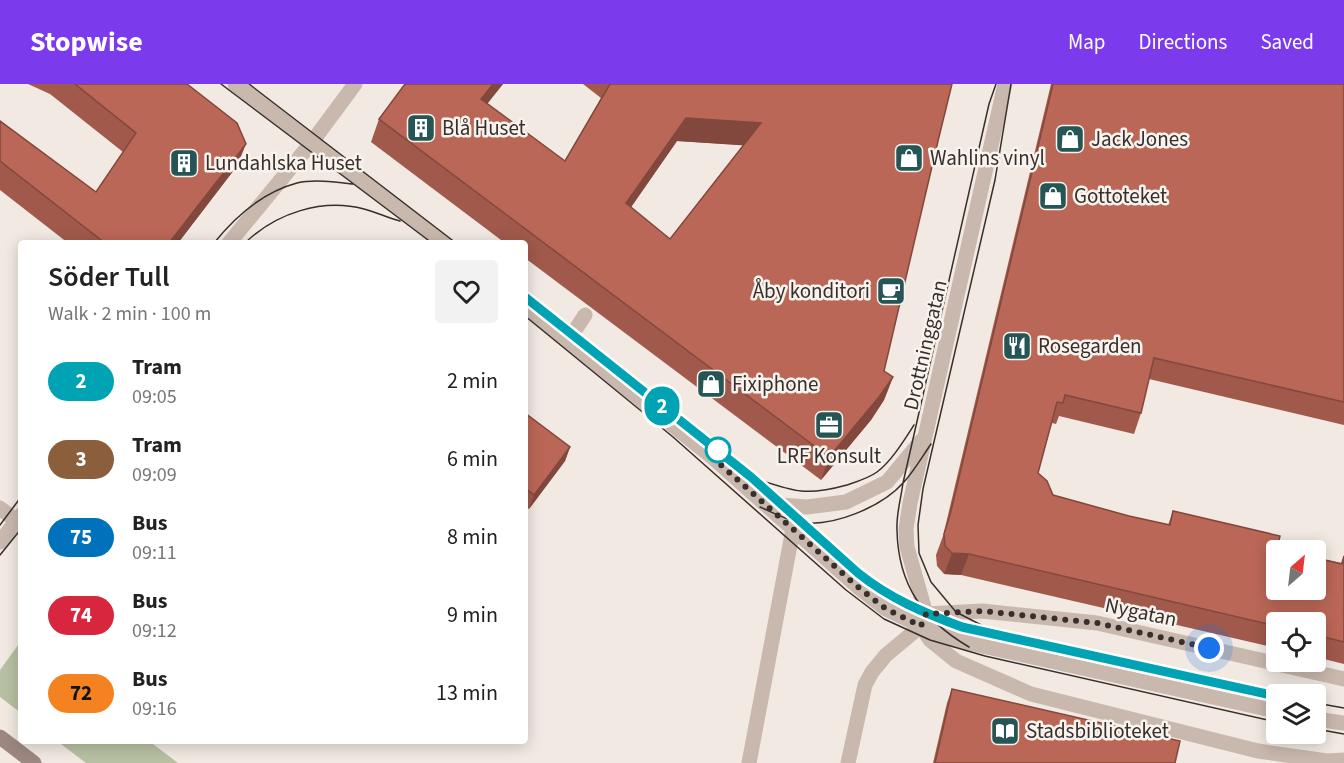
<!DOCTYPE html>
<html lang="en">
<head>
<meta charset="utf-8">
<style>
  :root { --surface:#fff; --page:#f2f2f2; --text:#222; --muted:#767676; --accent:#7c3aed }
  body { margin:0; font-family:"Source Sans 3",sans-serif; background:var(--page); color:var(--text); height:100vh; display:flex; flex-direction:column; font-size:22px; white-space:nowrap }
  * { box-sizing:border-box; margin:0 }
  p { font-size:20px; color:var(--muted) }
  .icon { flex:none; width:33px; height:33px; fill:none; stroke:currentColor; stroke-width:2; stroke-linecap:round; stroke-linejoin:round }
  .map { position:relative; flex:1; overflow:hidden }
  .drawer { position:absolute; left:18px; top:156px; width:510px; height:504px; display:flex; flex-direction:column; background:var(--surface); border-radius:6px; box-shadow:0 3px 15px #0003 }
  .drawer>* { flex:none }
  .badge { padding:0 12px; border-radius:20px; font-size:21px; line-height:39px }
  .needle { width:39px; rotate:28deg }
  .buttons { position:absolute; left:1266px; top:456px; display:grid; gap:12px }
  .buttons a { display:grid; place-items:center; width:60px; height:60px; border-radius:6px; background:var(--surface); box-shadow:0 3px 15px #0003; font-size:30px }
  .you { position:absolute; width:30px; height:30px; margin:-15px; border:4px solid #fff; border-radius:50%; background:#1a73e8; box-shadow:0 0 0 9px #1a73e833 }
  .map>.badge { position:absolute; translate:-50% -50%; box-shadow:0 0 0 3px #fff }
  .round { display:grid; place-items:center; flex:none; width:63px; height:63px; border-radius:6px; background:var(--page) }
  .head { display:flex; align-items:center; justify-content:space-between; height:102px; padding:0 30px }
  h1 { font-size:28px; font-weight:600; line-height:45px }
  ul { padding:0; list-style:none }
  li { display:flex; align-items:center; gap:18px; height:78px; padding:0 30px }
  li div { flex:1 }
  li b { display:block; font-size:22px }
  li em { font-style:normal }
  li .badge { min-width:66px; font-weight:700; text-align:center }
  header { display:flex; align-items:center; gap:36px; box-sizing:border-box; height:84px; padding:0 30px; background:var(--accent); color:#fff }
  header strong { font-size:28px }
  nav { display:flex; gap:33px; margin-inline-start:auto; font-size:21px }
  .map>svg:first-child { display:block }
  .green { fill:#b8c0a3 }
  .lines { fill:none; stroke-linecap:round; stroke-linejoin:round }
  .lane { stroke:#c9b8ae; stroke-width:15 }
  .street { stroke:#c9b8ae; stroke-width:15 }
  .secondary { stroke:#9c8880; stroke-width:15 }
  .tram { stroke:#382f2c; stroke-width:1.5 }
  .wall { fill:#a1594b; fill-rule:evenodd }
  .shaded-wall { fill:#83483d }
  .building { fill:#bb6757; stroke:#83483d; stroke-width:1.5; fill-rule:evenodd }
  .line-casing { stroke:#fff; stroke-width:14 }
  .line { stroke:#00a3b4; stroke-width:9 }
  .walk { stroke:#382f2c; stroke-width:6; stroke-dasharray:0 10.8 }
  .stop-dot { fill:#fff; stroke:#00a3b4; stroke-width:3 }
  .labels { text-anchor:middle; stroke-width:5; stroke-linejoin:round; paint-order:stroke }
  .poi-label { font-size:21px; fill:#382f2c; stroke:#f9f3ee; text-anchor:start }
  .street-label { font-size:21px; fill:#382f2c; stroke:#f9f3ee }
</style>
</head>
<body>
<header>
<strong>Stopwise</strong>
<nav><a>Map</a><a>Directions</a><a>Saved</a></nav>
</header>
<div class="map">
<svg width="1344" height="679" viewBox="0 0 1344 679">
  <rect width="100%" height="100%" fill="#f1e9e2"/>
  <!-- green -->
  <path class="green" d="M21,557v72l-21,-16v-27z
    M57,657h92l29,22h-92z"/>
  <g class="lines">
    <!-- lane -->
    <path class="lane" d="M568,257l17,-26
      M761,415l19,6 27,2 39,-5 41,-20 34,-41
      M0,424l16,13
      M926,530l-19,-67 -1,-18 4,-26 95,-419
      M926,530l56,-3 115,12 247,56
      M923,537l-2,5 9,14 26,21 75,33 227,57 69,10 17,-1"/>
    <!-- street -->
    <path class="street" d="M235,0l209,159
      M229,159l83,-101 43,-58
      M525,223l187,150 146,130 28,22 35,17 35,14 320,71
      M0,458l21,-27
      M1316,635l28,4
      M749,679l44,-234
      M848,679l17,-78 7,-13 14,-17 35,-29"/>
    <!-- secondary -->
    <path class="secondary" d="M0,653l34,26"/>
    <!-- tram -->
    <path class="tram" d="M221,0l211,159
      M249,0l207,159
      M214,159c21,-26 49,-51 83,-60 17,-4 39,-1 56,1
      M245,159c31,-30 77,-45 119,-34 12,3 24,9 36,12
      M525,213l226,180 107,96c31,25 66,40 104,54l314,69
      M525,232l148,121 173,153 38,29 46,21 55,16 291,66
      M757,395c38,13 50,17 90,6 9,-3 22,-7 30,-13 14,-10 28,-33 37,-47
      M760,423c12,5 26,13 39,15 33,6 83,-15 105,-40 10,-11 18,-25 27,-38
      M0,441l21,-28
      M0,471l21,-26
      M985,543l-29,-15 -25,-30 -12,-29 -1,-28 5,-36 72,-309 16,-96
      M969,563c-46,-27 -71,-62 -72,-117 -1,-15 4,-32 6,-47l86,-379 7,-20
      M1316,619l28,5
      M1316,645l28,5"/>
  </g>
  <!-- wall -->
  <path class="wall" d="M28,0h159l50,82 -59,77h-110l-68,-53v-69l96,71 27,-40 -73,-58z
    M405,0h98l-16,19 78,58 36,-63 -18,-14h369l-14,57 -54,230 9,6 -9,23 -13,20 -50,60 -296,-222v-15h-20l-134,-101 8,-23zM677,57l66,4 -73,94 -39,-32z
    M1051,0h293v341l-195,-46 -8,34 -7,21 -75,-18 -3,8 -4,-1 -14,50 15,22 76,21 39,9 5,-14 104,38 64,14 3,-8v109l-28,-7v-35h-40v26l-315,-73 -17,-1 -7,-8 -1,-11 7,-19z
    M525,329l45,34 -5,14 -36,48 -4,-3z
    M952,605l223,74h-242l14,-60z"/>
  <!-- shaded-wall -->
  <path class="shaded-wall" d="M493,0h10l-30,38 8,-23z
    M686,34l75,5 -9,23 -75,-5 -59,85 8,-23z
    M246,60l-9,22 -59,77h-9z
    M893,293l-9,23 -13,20 -50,60 8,-23z
    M570,363l-5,14 -36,48 5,-14z
    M952,469l17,1 -8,21 -17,-1z"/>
  <!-- building -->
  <path class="building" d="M75,0h112l50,39 9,21 -77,99h-64l-105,-82v-40l96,71 40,-59z
    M405,0h88l-12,15 84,62 45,-77h342l-14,57 -54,230 9,6 -14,20 -50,60 -450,-338zM686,34l75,5 -91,116 -44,-36z
    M1053,0h291v318l-190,-44 -13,55 -76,-18 -2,8 -6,-1 -19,71 9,8 6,14 76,21 41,9 3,-14 107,25 -3,13 7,1h-8v40h40v-32l26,6 2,-8v86l-28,-7v-13h-40v4l-307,-72 -17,-1 -7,-7 -1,-12 6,-19z
    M525,329l45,34 -36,48 -9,-7z
    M952,605l228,52 -5,22h-240z"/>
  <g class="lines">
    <!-- line casing -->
    <g class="line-casing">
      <path id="line" d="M525,213l226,180 107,96c31,25 66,40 104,54l314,69"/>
    </g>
    <!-- line -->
    <use href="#line" class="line"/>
    <!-- walk -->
    <path class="walk" d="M718,366l-6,7 146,130 28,22 35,17 5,-12 56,-3 115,12 112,25"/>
  </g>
  <!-- icons -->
  <defs>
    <g id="building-square" transform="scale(1.5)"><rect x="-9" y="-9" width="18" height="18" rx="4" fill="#255655" stroke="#f9f3ee"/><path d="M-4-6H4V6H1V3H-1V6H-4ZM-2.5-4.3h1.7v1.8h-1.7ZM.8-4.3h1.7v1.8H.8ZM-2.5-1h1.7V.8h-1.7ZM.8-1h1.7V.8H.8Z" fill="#fff"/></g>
    <g id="shop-square" transform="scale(1.5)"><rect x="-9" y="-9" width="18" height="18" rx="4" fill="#255655" stroke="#f9f3ee"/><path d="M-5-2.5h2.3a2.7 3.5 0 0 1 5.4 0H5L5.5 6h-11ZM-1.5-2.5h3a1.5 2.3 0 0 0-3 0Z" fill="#fff"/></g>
    <g id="cafe-square" transform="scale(1.5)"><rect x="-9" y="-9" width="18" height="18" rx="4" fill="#255655" stroke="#f9f3ee"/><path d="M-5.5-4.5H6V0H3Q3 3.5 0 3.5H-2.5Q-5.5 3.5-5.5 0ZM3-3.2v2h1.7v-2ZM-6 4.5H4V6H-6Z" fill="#fff"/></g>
    <g id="restaurant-square" transform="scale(1.5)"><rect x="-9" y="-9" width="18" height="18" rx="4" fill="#255655" stroke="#f9f3ee"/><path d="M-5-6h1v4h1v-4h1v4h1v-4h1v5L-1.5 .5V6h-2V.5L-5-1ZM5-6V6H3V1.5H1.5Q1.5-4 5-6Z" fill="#fff"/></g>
    <g id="office-square" transform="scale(1.5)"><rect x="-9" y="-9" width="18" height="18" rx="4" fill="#255655" stroke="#f9f3ee"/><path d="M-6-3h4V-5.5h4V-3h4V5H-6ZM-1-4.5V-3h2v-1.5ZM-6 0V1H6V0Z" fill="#fff"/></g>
    <g id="library-square" transform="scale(1.5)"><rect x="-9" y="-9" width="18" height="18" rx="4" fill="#255655" stroke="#f9f3ee"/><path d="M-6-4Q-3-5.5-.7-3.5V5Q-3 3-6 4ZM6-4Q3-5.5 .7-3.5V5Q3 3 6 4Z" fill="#fff"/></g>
  </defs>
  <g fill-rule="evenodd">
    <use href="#building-square" x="421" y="44"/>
    <use href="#shop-square" x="1070" y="55"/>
    <use href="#shop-square" x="909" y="74"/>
    <use href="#building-square" x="184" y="79"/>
    <use href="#shop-square" x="1053" y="112"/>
    <use href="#cafe-square" x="891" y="207"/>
    <use href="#restaurant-square" x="1017" y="262"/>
    <use href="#shop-square" x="711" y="300"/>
    <use href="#office-square" x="829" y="341"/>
    <use href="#library-square" x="1005" y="647"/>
  </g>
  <!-- markers -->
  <circle class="stop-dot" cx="718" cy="366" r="12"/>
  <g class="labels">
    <!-- poi labels -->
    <g class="poi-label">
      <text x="442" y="51">Blå Huset</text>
      <text x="1091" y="62">Jack Jones</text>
      <text x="930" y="81">Wahlins vinyl</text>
      <text x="205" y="86">Lundahlska Huset</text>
      <text x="1074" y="119">Gottoteket</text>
      <text x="870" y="214" text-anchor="end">Åby konditori</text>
      <text x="1038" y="269">Rosegarden</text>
      <text x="732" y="307">Fixiphone</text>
      <text x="829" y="379" text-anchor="middle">LRF Konsult</text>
      <text x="1026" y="654">Stadsbiblioteket</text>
    </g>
    <!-- street labels -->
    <g class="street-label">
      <text transform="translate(925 261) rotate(-77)" y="7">Drottninggatan</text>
      <text transform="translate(1141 528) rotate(12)" y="7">Nygatan</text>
    </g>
  </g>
</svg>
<div class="buttons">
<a><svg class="needle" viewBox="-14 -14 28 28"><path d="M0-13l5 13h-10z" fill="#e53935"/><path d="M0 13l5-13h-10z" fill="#767676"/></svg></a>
<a><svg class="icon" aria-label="locate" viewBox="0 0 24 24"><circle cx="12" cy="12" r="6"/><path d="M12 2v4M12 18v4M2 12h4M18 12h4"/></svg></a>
<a><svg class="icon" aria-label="layers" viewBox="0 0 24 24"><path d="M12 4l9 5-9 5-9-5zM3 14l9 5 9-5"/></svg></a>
</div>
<div class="you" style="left:1209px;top:564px"></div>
<b class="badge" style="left:662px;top:322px;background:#00a3b4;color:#fff">2</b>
<section class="drawer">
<div class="head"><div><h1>Söder Tull</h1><p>Walk · 2 min · 100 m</p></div><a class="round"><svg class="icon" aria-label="heart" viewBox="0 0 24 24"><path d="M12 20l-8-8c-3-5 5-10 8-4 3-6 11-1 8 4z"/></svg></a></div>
<ul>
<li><span class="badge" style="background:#00a3b4;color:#fff">2</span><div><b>Tram</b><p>09:05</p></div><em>2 min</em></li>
<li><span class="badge" style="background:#8b5e3c;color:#fff">3</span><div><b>Tram</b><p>09:09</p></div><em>6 min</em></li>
<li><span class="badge" style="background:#0072bc;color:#fff">75</span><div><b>Bus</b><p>09:11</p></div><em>8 min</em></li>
<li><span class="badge" style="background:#d7263d;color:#fff">74</span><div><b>Bus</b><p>09:12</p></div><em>9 min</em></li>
<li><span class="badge" style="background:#f58220;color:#111">72</span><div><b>Bus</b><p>09:16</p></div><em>13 min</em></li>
</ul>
</section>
</div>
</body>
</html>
